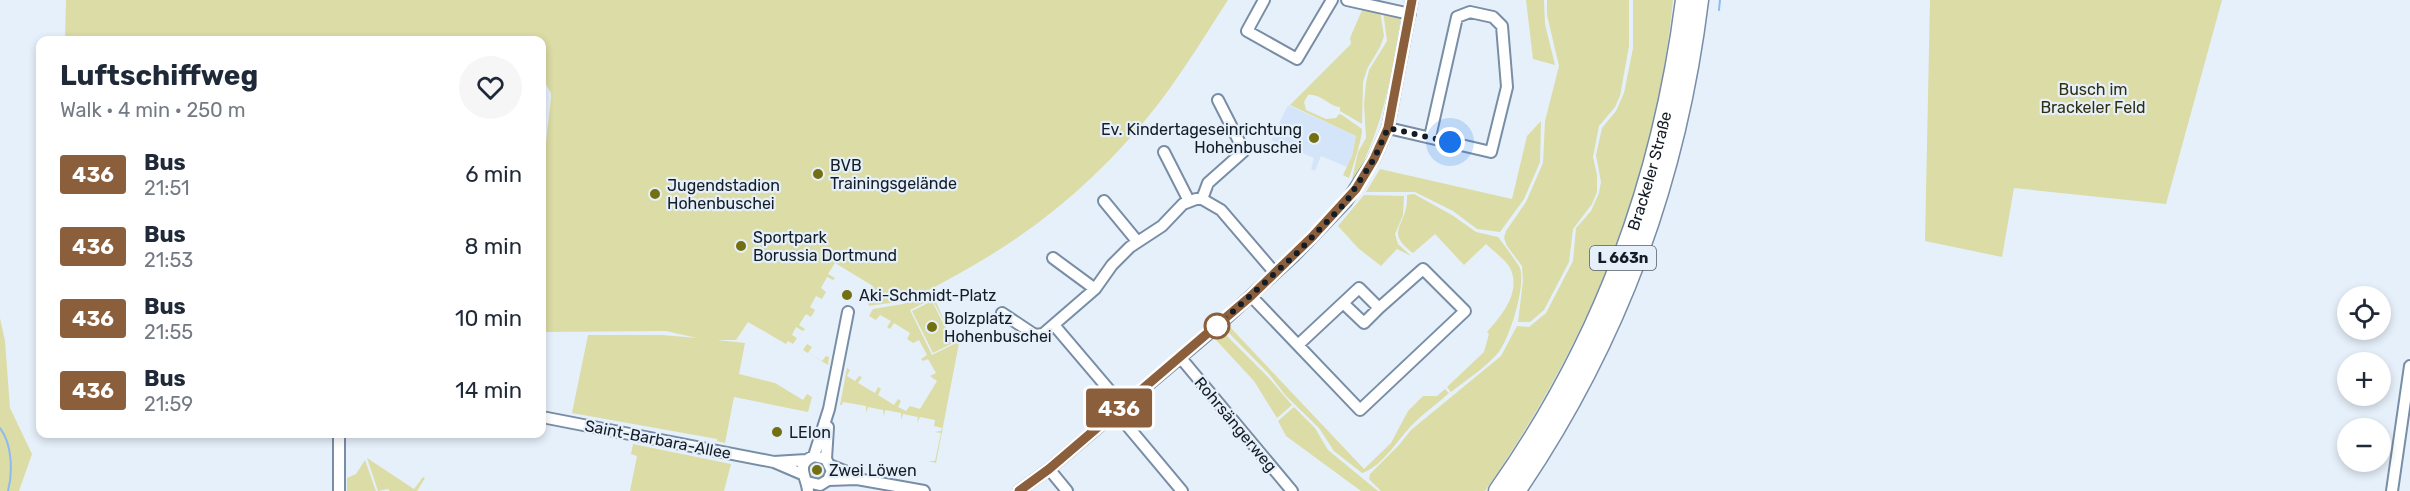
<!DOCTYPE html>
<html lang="en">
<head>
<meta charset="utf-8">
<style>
  :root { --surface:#fff; --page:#f6f6f7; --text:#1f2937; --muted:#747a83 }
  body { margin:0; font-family:Rubik,sans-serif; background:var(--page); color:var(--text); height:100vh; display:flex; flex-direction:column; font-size:22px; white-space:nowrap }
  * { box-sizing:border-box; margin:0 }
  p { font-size:20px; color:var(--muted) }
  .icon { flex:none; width:33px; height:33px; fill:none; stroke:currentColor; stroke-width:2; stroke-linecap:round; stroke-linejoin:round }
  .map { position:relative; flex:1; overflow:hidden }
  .panel { position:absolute; left:36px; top:36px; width:510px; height:402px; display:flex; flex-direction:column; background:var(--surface); border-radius:12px; box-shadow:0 3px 9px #0003 }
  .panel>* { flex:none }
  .badge { padding:0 12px; border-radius:4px; font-size:21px; line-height:39px }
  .buttons { position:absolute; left:2337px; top:286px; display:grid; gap:12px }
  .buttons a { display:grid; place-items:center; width:54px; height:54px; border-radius:50%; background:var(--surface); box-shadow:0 3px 9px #0003; font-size:30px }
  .you { position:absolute; width:30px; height:30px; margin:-15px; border:4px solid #fff; border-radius:50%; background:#1a73e8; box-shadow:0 0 0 9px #1a73e833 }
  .map>.badge { position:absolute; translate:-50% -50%; box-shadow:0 0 0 3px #fff }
  .round { display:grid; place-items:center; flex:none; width:63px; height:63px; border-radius:32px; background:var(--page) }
  .headline { display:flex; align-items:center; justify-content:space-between; height:102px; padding:0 24px }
  h1 { font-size:28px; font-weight:700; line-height:45px }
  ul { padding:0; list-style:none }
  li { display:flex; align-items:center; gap:18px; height:72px; padding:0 24px }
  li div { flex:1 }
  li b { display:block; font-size:22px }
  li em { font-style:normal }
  li .badge { min-width:66px; font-weight:700; text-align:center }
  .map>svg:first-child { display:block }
  .built { fill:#d4e5f9 }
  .green { fill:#dcdca6 }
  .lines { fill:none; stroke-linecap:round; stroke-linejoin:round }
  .stream { stroke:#8bbbf1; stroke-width:2 }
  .minor-casing { stroke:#788da6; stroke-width:14 }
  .trunk-casing { stroke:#788da6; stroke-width:21 }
  .minor { stroke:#fff; stroke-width:10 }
  .trunk { stroke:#fff; stroke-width:18 }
  .line-casing { stroke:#fff; stroke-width:14 }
  .line { stroke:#8b5e3c; stroke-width:9 }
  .walk { stroke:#141c26; stroke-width:6; stroke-dasharray:0 10.8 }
  .poi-dot { fill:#737011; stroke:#e6f0fa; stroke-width:2 }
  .stop-dot { fill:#fff; stroke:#8b5e3c; stroke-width:3 }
  .labels { text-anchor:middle; stroke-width:4.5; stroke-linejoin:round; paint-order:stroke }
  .shield { fill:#e6f0fa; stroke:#535c66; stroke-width:1.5 }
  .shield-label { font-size:15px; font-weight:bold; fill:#141c26 }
  .park-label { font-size:16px; fill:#302f0f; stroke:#e6f0fa }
  .poi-label { font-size:16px; fill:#141c26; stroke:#e6f0fa; text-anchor:start }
  .street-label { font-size:16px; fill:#141c26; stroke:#e6f0fa }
</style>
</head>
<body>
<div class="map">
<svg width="2410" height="491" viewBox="0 0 2410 491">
  <rect width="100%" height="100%" fill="#e6f0fa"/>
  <!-- built -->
  <path class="built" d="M1288,105l68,31 -4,20 -5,11 -26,-11 -6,15 -4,-2 3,-11 -43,-18z"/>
  <!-- green -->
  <path class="green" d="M66,0h1162c-22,34 -44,70 -69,103 -51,66 -112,120 -185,162 -20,11 -47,28 -69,35 -11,3 -25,4 -36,6l-2,-8 6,-12 -38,-23 -7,11 7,4 -2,2 -6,-3 -6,11 5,4 -4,7 -6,-3 -6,11 5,3 -4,7 -5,-3 -7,11 6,4 -2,2 -7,-4 -4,8 5,3 -4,6 10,6 4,-6 5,3 -4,6 14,8 4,-5 3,1 -1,8 -40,-24 -2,3 -38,-22 -12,18h-19l28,3 -6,31 36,9 28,17 4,-6 5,3 -4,15 -74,-15 -9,46 -8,-2v-2l-145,-26 16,-78h74l35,3 -31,-7 -124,1v-155l9,-79v-5l-9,-15v-38h-477z
    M1526,0h18l1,24 10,41 -22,-6z
    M1547,0h82v46l-9,50 -5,11 -16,19 -6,31 4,18v17l-5,12 -19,25 -4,33 -25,48 -14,12h-12l5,-41 -1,-15 -15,-20 -3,-8 2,-7 20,-29 17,-39 2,-42 14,-55 -12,-51z
    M1633,0h40c-18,183 -84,341 -188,491h-104l-12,-12 1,-5 29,-29 12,-15 90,-74 16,-30 12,1 17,-14 27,-52 3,-33 15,-17 8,-18 2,-11 -5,-27 6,-27 14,-17 8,-18 9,-45z
    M1930,0h292l-56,204 -152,-16 -12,69 -77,-16z
    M1363,8l17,3 4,25 -4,11 -13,22 -4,13 -1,42 -22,-13v-4c-11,0 -19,-14 -32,-12l-4,7 2,8 20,9 10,-1 3,-4 3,1 20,14c1,6 -10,42 -13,49l-6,-3 9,-19 4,-20 -66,-31 61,-61 -1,-6z
    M1383,11l17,4 1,3c-10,59 -17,107 -46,161h-3l6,-27 8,-14 -2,-34 2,-21 3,-13 18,-29z
    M1541,121l-1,41 -16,37 -24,33 -23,-3 -24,-18 -38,-19h-49l14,-23 132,30 15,-63z
    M1414,194l38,21 24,17 22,5c4,5 19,25 22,31 6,18 -10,70 -22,85 -13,15 -32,27 -47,39l-4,-5 37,-35 5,-18 -2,-2c14,-16 35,-40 23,-64 -4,-8 -17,-17 -24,-24l-22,21 -29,-31 -22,19c-31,-23 -4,-27 -6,-58z
    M1364,195l40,1 -1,19 -8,19 3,10 13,12 -14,-7 -16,17 -23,-18 -20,-22z
    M927,295l7,2 11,26 -13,-24 -22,11 22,45 22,-11 -5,-12 4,-2 6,13 -23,120 -8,-2h7l6,-28 -7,-1 7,-1 1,-3 -8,-2 1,-6 -15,-3 -3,6 1,-6 -15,-3 -2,6v-7l-16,-3 -1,7 -1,-7 -15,-3 -2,6v-7l-23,-4 -1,3h-2l7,-37 3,2 -3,6 8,5 4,-5 3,1 -4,6 17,10 3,-6 3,2 -3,6 16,10 4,-6 3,2 -3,6 8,4 4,-5 10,3 17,-28 -7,-5 6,-3 -8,-14 -5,2 -2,-2 6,-4 -8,-15 -6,3 -6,-4 3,-6 -16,-10 -4,6 -3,-2 4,-6 -11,-6 -4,5 -7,-4 4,-7 30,-5z
    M932,301l21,42 -20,10 -21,-42z
    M0,318l5,23 5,67 22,46 -13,37h-19z
    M1230,327l134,142 27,-26 17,-32 15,-15h14l8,-7 4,4c-12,11 -25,20 -36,31 -14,14 -32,44 -51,49l-28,-22 -15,-23 -33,-32 -17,-22 -42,-43z
    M1224,333l45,45 23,27 -15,13 -23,-37 -38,-41z
    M1294,407l21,21 13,22 50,41h-17l-75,-55 -8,-15z
    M633,444l98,20 -7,27h-94l7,-35 -6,-2z
    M367,458l47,31 9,-12 2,1 -8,13h-27l-2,-2 -10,2z
    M365,460l11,31h-29v-13l9,-4z
    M808 470a9 9 0 1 1 18 0a9 9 0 1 1-18 0Z"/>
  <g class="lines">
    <!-- stream -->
    <path class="stream" d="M1719,10l1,-10
      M0,428c12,15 13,44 8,63"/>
    <!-- minor casing -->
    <g class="minor-casing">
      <path id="minor" d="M1264,0l-17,31 50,28 35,-59
        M1347,0l63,14
        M1388,128l103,24 16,-65 -5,-61 -9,-9 -23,-5 -13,5 -27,120
        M1164,152l25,49
        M1202,199l6,-16 36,-32 -26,-51
        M1104,201l33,40
        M1053,258l42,31
        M1251,296l109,114 105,-99 -42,-42 -44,39 -20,-20 -61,57
        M1343,303l21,20 15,-15
        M1002,313l33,22 8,-1 52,-45 17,-24 18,-18 32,-21 21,-22 13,-5h6l19,11 54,63
        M1054,325l68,80
        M1180,357l112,134
        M1115,411l67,80
        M542,417l232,45 28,12
        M339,434v57
        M814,456l15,-47 19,-97
        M826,459l2,-32
        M774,462l32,-2
        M832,466l20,8 5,5
        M1049,469l18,22
        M828,480l29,-1 67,12
        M807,482l13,3 8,-5 4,-9 -6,-12 -12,-3c-20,8 -7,21 -6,35
        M1019,491l30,-22 170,-144 76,-70 51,-53 28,-43 14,-31 24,-128
        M2392,491l18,-125"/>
    </g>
    <!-- trunk casing -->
    <g class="trunk-casing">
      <g id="trunk">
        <path id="s1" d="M1498,491c105,-149 164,-311 187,-491"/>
        <path d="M1516,491c102,-150 161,-311 183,-491"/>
      </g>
    </g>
    <!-- minor -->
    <use href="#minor" class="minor"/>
    <!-- trunk -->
    <use href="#trunk" class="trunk"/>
  </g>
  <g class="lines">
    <!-- line casing -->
    <g class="line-casing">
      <path id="line" d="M1019,491l30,-22 202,-173 61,-59 44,-48 18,-30 14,-31 24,-128"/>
    </g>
    <!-- line -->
    <use href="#line" class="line"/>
    <!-- walk -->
    <path class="walk" d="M1217,326l78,-71 51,-53 28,-43 14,-31 62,14"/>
  </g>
  <!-- markers -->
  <g class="poi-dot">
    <circle cx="1314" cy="138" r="6"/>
    <circle cx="818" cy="174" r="6"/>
    <circle cx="655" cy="194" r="6"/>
    <circle cx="741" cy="246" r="6"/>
    <circle cx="847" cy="295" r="6"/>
    <circle cx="932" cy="327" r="6"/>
    <circle cx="777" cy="432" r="6"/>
    <circle cx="817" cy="470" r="6"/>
  </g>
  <circle class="stop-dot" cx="1217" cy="326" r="12"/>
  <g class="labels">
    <!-- shield labels -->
    <rect class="shield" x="1590" y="246" width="66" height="24" rx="4.5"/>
    <g class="shield-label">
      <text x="1623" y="263">L 663n</text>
    </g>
    <!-- park labels -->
    <g class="park-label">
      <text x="2093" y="95">Busch im<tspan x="2093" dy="18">Brackeler Feld</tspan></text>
    </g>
    <!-- poi labels -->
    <g class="poi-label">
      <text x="1302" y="135" text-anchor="end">Ev. Kindertageseinrichtung<tspan x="1302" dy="18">Hohenbuschei</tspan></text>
      <text x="830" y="171">BVB<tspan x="830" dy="18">Trainingsgelände</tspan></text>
      <text x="667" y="191">Jugendstadion<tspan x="667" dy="18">Hohenbuschei</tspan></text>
      <text x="753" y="243">Sportpark<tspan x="753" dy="18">Borussia Dortmund</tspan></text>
      <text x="859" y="301">Aki-Schmidt-Platz</text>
      <text x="944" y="324">Bolzplatz<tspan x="944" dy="18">Hohenbuschei</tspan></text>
      <text x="789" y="438">LEIon</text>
      <text x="829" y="476">Zwei Löwen</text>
    </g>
    <!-- street labels -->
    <g class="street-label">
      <text dy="6" stroke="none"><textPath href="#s1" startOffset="356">Brackeler Straße</textPath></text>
      <text transform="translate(1236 424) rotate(50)" y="6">Rohrsängerweg</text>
      <text transform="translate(658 439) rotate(11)" y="6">Saint-Barbara-Allee</text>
    </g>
  </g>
</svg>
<div class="buttons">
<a><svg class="icon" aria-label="locate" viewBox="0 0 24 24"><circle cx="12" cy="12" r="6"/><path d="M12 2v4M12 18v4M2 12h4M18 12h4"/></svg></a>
<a>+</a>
<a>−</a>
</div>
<div class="you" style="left:1450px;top:142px"></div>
<b class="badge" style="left:1119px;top:408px;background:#8b5e3c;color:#fff">436</b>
<section class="panel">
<div class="headline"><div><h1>Luftschiffweg</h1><p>Walk · 4 min · 250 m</p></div><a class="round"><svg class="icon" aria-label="heart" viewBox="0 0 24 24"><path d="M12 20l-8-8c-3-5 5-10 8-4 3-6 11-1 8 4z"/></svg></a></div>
<ul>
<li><span class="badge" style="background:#8b5e3c;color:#fff">436</span><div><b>Bus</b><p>21:51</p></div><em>6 min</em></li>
<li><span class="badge" style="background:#8b5e3c;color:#fff">436</span><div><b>Bus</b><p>21:53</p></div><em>8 min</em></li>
<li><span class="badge" style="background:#8b5e3c;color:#fff">436</span><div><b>Bus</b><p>21:55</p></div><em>10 min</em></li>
<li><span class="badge" style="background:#8b5e3c;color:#fff">436</span><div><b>Bus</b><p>21:59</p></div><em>14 min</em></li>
</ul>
</section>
</div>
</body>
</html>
